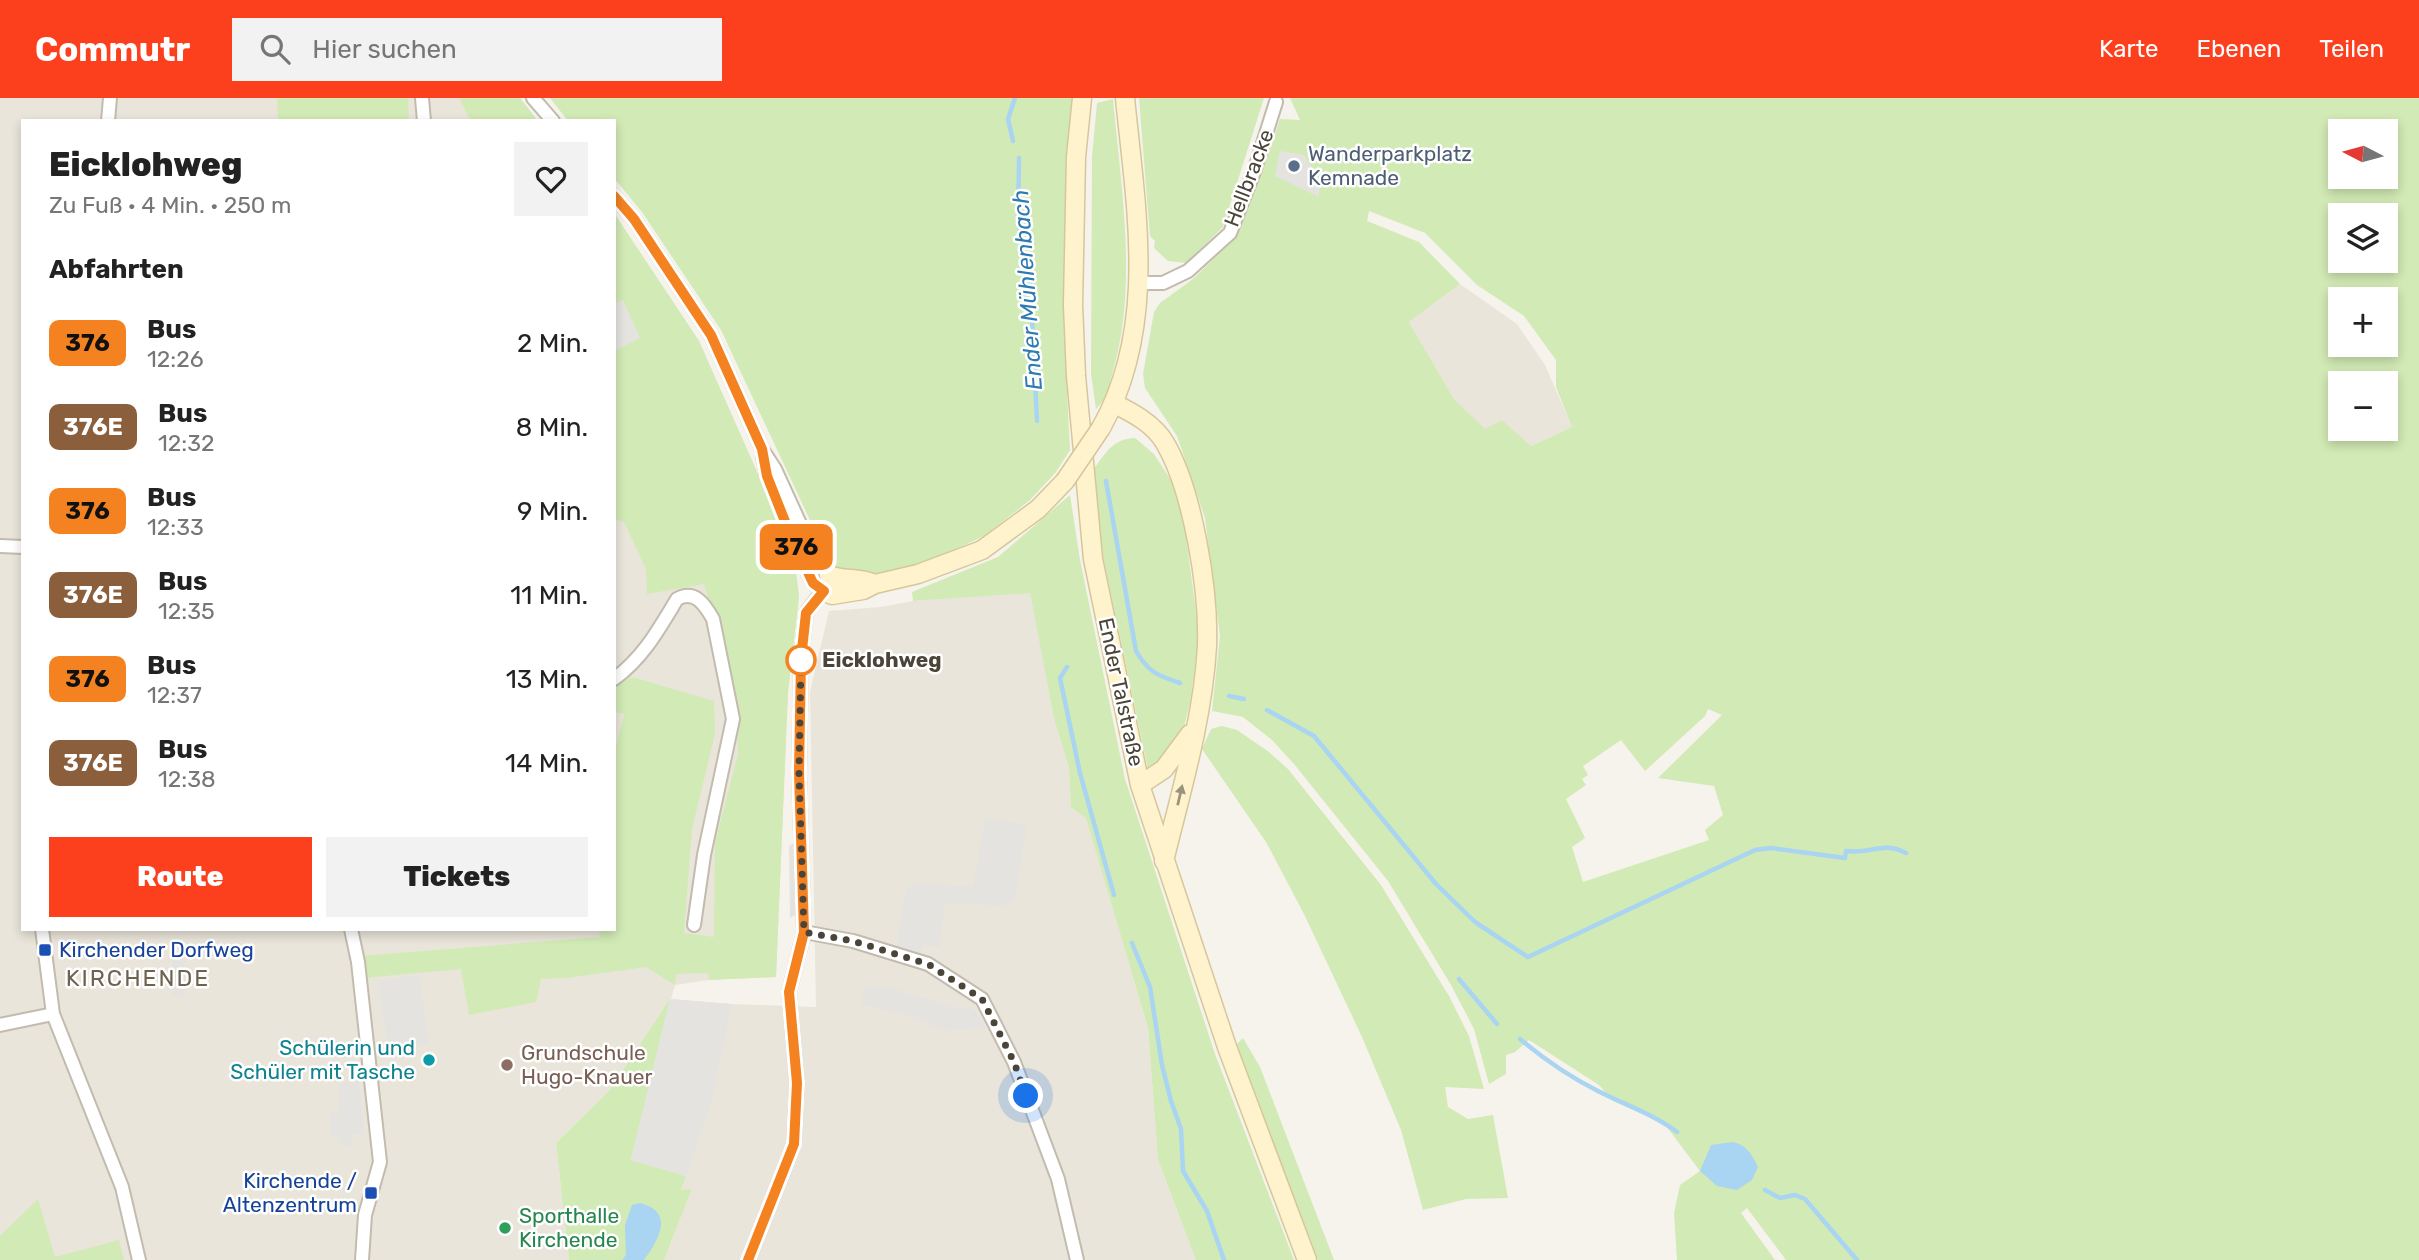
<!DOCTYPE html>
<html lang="de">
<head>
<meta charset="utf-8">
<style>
  :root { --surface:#fff; --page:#f2f2f2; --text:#222; --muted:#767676; --accent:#fc3f1d }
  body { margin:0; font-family:Rubik,sans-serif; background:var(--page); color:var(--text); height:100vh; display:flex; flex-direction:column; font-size:26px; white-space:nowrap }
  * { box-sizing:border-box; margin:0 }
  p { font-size:23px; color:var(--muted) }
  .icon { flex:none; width:38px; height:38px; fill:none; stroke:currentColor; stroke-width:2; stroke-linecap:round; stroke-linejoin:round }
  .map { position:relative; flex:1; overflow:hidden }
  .drawer { position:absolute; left:21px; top:21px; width:595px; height:812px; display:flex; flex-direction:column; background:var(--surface); border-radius:0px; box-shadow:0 4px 10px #0003 }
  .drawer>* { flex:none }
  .badge { padding:0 14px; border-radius:10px; font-size:24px; line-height:46px }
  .needle { width:46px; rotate:276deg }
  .fabs { position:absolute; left:2328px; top:21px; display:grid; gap:14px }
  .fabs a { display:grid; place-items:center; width:70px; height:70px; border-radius:0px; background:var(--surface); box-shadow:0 4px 10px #0003; font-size:35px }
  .you { position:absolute; width:35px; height:35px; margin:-18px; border:5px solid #fff; border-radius:50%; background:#1a73e8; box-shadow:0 0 0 10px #1a73e833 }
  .map>.badge { position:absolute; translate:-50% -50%; box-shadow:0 0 0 4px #fff }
  h2 { padding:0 28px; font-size:26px; line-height:63px }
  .round { display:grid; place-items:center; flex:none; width:74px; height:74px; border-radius:0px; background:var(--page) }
  .overview { display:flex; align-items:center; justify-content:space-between; height:119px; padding:0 28px }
  h1 { font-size:33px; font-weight:800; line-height:52px }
  .primary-button { display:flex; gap:14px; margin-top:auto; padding:14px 28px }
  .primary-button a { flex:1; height:80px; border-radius:0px; background:var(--accent); color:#fff; font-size:28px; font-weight:800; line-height:80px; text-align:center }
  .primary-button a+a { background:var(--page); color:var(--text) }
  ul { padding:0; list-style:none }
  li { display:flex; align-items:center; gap:21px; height:84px; padding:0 28px }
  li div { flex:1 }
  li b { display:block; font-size:26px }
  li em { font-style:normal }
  li .badge { min-width:77px; font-weight:700; text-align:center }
  header { display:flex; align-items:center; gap:42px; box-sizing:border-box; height:98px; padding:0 35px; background:var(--accent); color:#fff }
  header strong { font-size:33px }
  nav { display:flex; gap:38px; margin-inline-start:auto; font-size:24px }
  .search { width:490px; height:63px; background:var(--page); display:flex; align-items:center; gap:18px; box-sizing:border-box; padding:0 24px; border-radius:0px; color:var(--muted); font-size:26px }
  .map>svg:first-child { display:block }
  .residential { fill:#eae5da }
  .green { fill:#d2eab5; fill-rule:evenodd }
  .parking { fill:#e5e3e0 }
  .water { fill:#a9d4f2 }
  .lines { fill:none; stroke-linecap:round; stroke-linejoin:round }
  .stream { stroke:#a9d4f2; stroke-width:4.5 }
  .street-casing { stroke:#c2bbae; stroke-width:16 }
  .secondary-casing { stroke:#d6c79b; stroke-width:21 }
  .street { stroke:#fff; stroke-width:12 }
  .secondary { stroke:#fff3cd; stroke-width:18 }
  .secondary-bridge-casing { stroke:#d6c79b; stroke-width:21; stroke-linecap:butt }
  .secondary-bridge { stroke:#fff3cd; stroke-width:18 }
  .oneway { fill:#9c937c }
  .line-casing { stroke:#fff; stroke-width:16 }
  .line { stroke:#f58220; stroke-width:10 }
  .walk { stroke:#4b4439; stroke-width:7; stroke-dasharray:0 12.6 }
  .service-dot { fill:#5c6f8a; stroke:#fff; stroke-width:2.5 }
  .stop-dot { fill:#fff; stroke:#f58220; stroke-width:3.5 }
  .transit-dot { fill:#1a4fb4; stroke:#fff; stroke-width:2.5 }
  .culture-dot { fill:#0f9aa8; stroke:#fff; stroke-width:2.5 }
  .education-dot { fill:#8d6e63; stroke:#fff; stroke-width:2.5 }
  .leisure-dot { fill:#2e9e5b; stroke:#fff; stroke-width:2.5 }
  .labels { text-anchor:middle; stroke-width:5; stroke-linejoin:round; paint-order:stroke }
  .service-label { font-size:21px; fill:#4e5e75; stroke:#fff; text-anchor:start }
  .street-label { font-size:21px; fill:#4b4439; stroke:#fff }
  .stop-label { font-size:21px; font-weight:bold; fill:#4b4439; stroke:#fff; text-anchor:start }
  .transit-label { font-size:21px; fill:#164399; stroke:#fff; text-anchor:start }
  .culture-label { font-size:21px; fill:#0d838f; stroke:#fff; text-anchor:end }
  .education-label { font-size:21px; fill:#785e54; stroke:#fff; text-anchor:start }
  .leisure-label { font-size:21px; fill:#27864d; stroke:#fff; text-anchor:start }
  .water-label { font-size:23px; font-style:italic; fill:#2e7ab2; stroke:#fff }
  .neighbourhood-label { font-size:23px; letter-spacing:2px; fill:#6e6250; stroke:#fff }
</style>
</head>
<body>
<header>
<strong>Commutr</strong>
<div class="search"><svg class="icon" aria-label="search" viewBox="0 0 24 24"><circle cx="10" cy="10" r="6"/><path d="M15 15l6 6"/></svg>Hier suchen</div>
<nav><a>Karte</a><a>Ebenen</a><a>Teilen</a></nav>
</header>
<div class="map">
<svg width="2419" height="1162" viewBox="0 0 2419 1162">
  <rect width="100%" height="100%" fill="#f6f3ec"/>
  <!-- residential -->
  <path class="residential" d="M0,0h520l18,23h-515v808h591v-716l85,128 95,214 5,42 -11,95 -12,285 -67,3 -34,5 -4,14 61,5 84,3 -6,-315 19,-81 52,-4 32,-6 117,-9 24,127 15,49 2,39 15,10 62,211 10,132 38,100h-532l28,-71 -11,2 4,-15 -54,-16 38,-159 -60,90 -53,52 13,117h-569z
    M1460,186l57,40 28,41 27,62 -41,19 -29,-26 -17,10 -31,-31 -45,-77z"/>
  <!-- green -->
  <path class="green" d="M277,0h131l1,23h-131z
    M459,0h61l18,23h-67z
    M550,0h526l-7,57 -3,219 4,76 -14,22 -26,28 -46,36 -67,31 -42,8h-27l-17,-10 -110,-235 -79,-118 -28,-34v-57h-46z
    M1139,0h125l-41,129 -37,36 -18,-2 -14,-13 1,-7 -5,-5z
    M1290,0h1129v1162h-633l-39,-52 -6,5 34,47h-98l-3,-47 6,-28 20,-14 -37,-49 -50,-21 -14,-16 -70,-45 -14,12 -9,3v19l-17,10 -15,-55 -23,-44 -63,-104 -94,-117 -22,-24 -29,-23 -31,-6 8,-75 -15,-118 -28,-82 -32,-48 -2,-14 11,-62 6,-9 33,-24 43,-42 27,-67 17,-51 20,1zM2340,33h45v46h-45zM1369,113l56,22 52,52 47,31 32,44v27l16,40 -41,19 -29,-26 -17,9 -31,-30 -45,-77 51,-38 -41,-42 -52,-21zM2340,117h45v46h-45zM2340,201h45v46h-45zM2340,285h45v46h-45zM1708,611l14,6 -64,63 56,8 9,29 -18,15 4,10 -126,42 -11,-35 13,-9 -19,-39 20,-14 -4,-6 6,-4 -5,-9 38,-26 24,31 60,-55z
    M1113,1c8,89 25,185 0,272 -4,15 -5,27 -17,38l-5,-35 1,-217 5,-54z
    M614,115l85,128 95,214 5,42 -11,95 -12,285 -67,3 -1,-7 -32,1 -1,11 -29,-18 -80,11 -25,1 -5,23 -67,13 -8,-46 -97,9 -4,-22 240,-19 -1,-8h15v-175l10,-40 -10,-2v-26l18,-9 82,24 1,33 -23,95 -8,104 30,4 1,-94 23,-89 -2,-58 -32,-112 -57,10 -1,-25 -22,-47 -10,-3z
    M1135,340l19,16 18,28 12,39 15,114 -9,68 -6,24 -8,19 -27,28 -46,-218 -10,-86c13,-17 19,-31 42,-32z
    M1070,397l10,65 45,219 90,275 79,206h-98l-38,-100 -10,-132 -62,-210 -15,-11 -2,-39 -15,-49 -24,-126 -117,8 -1,-9 86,-35z
    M1222,628l15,4 32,22 19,17 93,116 68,111 20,40 15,53 -39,-2 3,20 20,12 25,-4 15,83 -42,1 -43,11 -22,-80 -39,-93 -58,-123 -38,-72 -64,-93 9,-20z
    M670,901l-39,161 55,16 -5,14 11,-1 -28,71h-95l-13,-117 53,-52z
    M1243,940l17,29 74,193h-16l-82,-215z
    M38,1101l17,58 64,-17 5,20h-124v-24z"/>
  <!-- parking -->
  <path class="parking" d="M1280,53l24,4 16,25 -1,17 -44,-21z
    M623,202l17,38 -26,13v-47z
    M985,720l42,6 -12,75 -11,7 -59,-3 -6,44 -17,-2 -2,17 -25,-8 11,-66 13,-5 54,4z
    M798,743l3,71 -11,6 -1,-72z
    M173,853l13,1 -2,44h-13z
    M419,877l10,68 -41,5 -10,-68z
    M864,889h23l66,20 18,1 5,3 10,17 -40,3 -41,-17 -43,-9z
    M670,901l62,5 -20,95 -26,77 -55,-16z
    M359,983l5,53 -13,1 1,10 -12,1 -1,-10h-8l-1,-23 9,-1v-29z"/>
  <!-- water -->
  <path class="water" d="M1733,1044c14,3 19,13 25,25l-6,13 -15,10 -20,-4 -17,-15 11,-26z
    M640,1105c35,9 19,36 4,57h-22l4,-5 -1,-30 7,-20z"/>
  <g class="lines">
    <!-- stream -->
    <path class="stream" d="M1013,43l-5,-22 7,-21
      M1019,60l-1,64 3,15 2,38 7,5v7l-6,10 8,22 5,102
      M1106,383l30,170c12,21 22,25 44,32
      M1067,569l-7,11 20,95 34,122
      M1229,598l15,3
      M1267,612l47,26 122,148 39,38 53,35 227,-107 16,-2 74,10 1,-7c26,3 37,-10 60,2
      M1132,845l18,44 12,78 9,36 10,28 2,42 24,40 17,49
      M1459,881l38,45
      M1520,941c24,20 50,38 78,52 27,14 55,23 79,41
      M1765,1092l15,8 15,-3 10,4 52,61"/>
    <!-- street casing -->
    <g class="street-casing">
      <path id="street" d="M422,0l2,23
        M533,0l20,23
        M108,23l2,-23
        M614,98l20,23 77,116 51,114 13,20 42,92 12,14 -6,16 -17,22 -5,46 -2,114 5,159 -15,60 8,91 -3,61 -46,116
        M1140,185h23l25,-12 42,-38 25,-64 21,-67
        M763,358l4,20 39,93 7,14 10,8
        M0,448l23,1
        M614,581c29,-21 45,-50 63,-80 18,-10 28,6 36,20l20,100 -29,136 -10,70
        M42,831l11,85 69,173 17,73
        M351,831l7,33 22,200 -15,53 -3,45
        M804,834l49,9 75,23 54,35 32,63 44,117 19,81
        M0,927l53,-11"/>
    </g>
    <!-- secondary casing -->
    <g class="secondary-casing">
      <path id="secondary" d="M1082,0l-6,59 -3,148 3,71 17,183 47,226 87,262 80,213
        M1115,306c18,9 39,20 50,39 28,48 44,147 42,203 -4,73 -26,145 -43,215
        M1101,330c57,-102 35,-219 24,-330
        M829,477c14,6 29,2 43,8
        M823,493l9,4 31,-5 12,-6 43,-10 64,-24 56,-41 27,-28
        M1140,687l24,-16 26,-35"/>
    </g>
    <!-- street -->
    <use href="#street" class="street"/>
    <!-- secondary -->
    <use href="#secondary" class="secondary"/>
    <!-- secondary-bridge casing -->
    <g class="secondary-bridge-casing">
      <path id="secondary-bridge" d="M1065,383l36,-53"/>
    </g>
    <!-- secondary-bridge -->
    <use href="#secondary-bridge" class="secondary-bridge"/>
  </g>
  <!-- one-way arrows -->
  <defs><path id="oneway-solid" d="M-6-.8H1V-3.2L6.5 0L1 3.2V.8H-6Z" transform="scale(1.75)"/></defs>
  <use class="oneway" href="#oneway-solid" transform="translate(1180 697) rotate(-77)"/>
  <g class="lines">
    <!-- line casing -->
    <g class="line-casing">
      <path id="line" d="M614,98l20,23 77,116 51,114 5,27 23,58 23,49 11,8 -18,22 -5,46 -2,113 5,160 -15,60 8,91 -3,61 -46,116"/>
    </g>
    <!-- line -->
    <use href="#line" class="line"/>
    <!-- walk -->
    <path class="walk" d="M801,562l-2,112 5,160 49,9 75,23 54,35 32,63 12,34"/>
  </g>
  <!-- markers -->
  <circle class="service-dot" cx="1294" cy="68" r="7"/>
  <circle class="stop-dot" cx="801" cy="562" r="14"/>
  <g class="transit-dot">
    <rect x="38" y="845" width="14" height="14" rx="3.5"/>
    <rect x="364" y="1088" width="14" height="14" rx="3.5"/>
  </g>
  <circle class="culture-dot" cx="429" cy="962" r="7"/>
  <circle class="education-dot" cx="507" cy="967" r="7"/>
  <circle class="leisure-dot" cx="505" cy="1130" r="7"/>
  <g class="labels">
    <!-- service labels -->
    <g class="service-label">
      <text x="1308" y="63">Wanderparkplatz<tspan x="1308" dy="24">Kemnade</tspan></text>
    </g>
    <!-- street labels -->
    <g class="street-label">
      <text transform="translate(1249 80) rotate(-69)" y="7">Hellbracke</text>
      <text transform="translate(1121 594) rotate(78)" y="7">Ender Talstraße</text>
    </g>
    <!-- stop labels -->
    <g class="stop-label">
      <text x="822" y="569">Eicklohweg</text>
    </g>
    <!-- transit labels -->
    <g class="transit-label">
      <text x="59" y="859">Kirchender Dorfweg</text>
      <text x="357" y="1090" text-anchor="end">Kirchende /<tspan x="357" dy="24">Altenzentrum</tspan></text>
    </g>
    <!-- culture labels -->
    <g class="culture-label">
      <text x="415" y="957">Schülerin und<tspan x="415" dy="24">Schüler mit Tasche</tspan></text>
    </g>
    <!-- education labels -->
    <g class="education-label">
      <text x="521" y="962">Grundschule<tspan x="521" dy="24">Hugo-Knauer</tspan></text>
    </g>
    <!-- leisure labels -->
    <g class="leisure-label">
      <text x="519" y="1125">Sporthalle<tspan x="519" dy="24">Kirchende</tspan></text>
    </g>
    <!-- water labels -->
    <g class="water-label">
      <text transform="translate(1027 192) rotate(-94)" y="8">Ender Mühlenbach</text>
    </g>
    <!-- neighbourhood labels -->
    <g class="neighbourhood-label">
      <text x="138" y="888">KIRCHENDE</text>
    </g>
  </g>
</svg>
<div class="fabs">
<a><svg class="needle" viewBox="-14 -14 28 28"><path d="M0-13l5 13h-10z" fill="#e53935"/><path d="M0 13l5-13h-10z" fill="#767676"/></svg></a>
<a><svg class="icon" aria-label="layers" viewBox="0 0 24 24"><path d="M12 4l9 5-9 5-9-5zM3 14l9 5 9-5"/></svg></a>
<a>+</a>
<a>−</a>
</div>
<div class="you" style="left:1026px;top:998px"></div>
<b class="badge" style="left:796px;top:449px;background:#f58220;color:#111">376</b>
<section class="drawer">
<div class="overview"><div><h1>Eicklohweg</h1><p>Zu Fuß · 4 Min. · 250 m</p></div><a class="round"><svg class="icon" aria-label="heart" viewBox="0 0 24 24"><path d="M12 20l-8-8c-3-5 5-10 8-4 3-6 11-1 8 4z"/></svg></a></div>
<h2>Abfahrten</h2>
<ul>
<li><span class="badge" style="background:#f58220;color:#111">376</span><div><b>Bus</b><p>12:26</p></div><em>2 Min.</em></li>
<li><span class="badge" style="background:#8b5e3c;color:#fff">376E</span><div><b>Bus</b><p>12:32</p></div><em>8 Min.</em></li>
<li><span class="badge" style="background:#f58220;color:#111">376</span><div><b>Bus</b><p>12:33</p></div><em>9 Min.</em></li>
<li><span class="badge" style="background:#8b5e3c;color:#fff">376E</span><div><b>Bus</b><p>12:35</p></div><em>11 Min.</em></li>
<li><span class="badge" style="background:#f58220;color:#111">376</span><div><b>Bus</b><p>12:37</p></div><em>13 Min.</em></li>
<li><span class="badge" style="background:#8b5e3c;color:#fff">376E</span><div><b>Bus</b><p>12:38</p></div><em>14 Min.</em></li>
</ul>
<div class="primary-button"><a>Route</a><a>Tickets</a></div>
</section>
</div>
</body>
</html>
